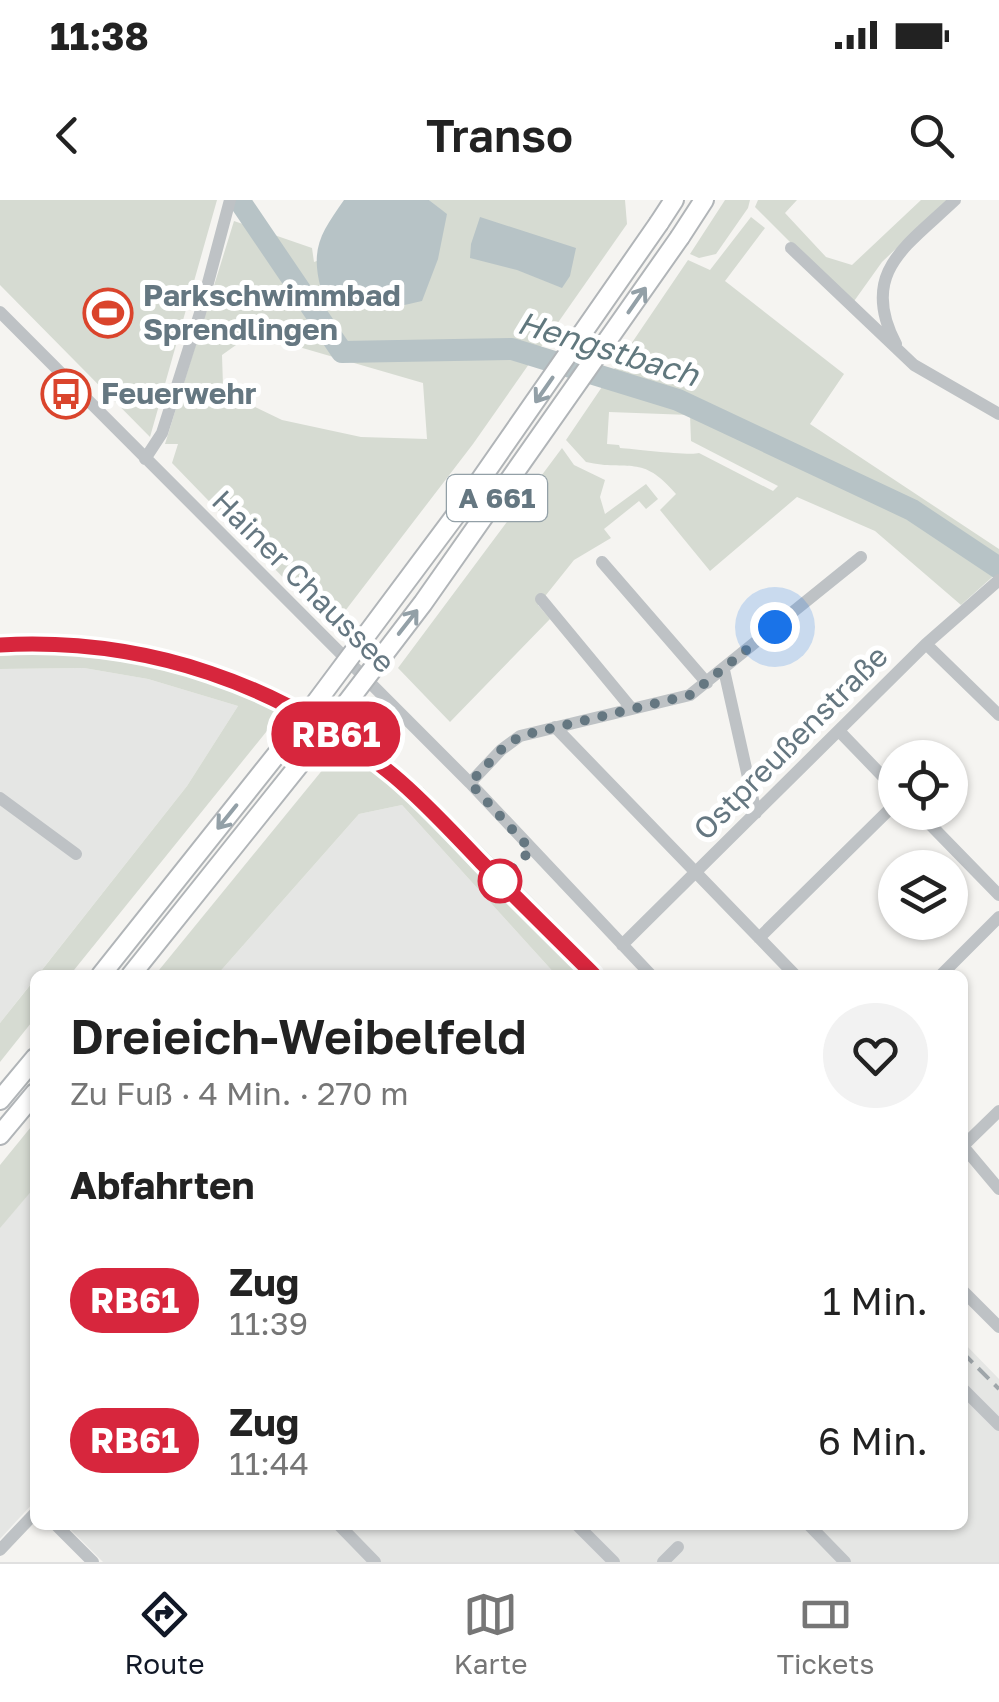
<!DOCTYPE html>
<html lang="de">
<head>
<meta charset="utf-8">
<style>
  :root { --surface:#fff; --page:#f2f2f2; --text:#222; --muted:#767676; --line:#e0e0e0; --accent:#111827 }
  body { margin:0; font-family:"Golos Text",sans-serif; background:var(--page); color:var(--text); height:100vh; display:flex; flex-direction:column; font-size:38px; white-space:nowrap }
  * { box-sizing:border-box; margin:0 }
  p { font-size:32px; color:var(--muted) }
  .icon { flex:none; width:55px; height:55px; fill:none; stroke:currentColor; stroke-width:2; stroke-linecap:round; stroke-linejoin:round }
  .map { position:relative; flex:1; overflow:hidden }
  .panel { position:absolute; left:30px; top:770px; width:938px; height:560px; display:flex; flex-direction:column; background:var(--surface); border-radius:15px; box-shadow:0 2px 8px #0004 }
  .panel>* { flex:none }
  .badge { padding:0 20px; border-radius:32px; font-size:35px; line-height:65px }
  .controls { position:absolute; left:878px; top:540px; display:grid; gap:20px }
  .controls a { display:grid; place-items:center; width:90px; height:90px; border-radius:50%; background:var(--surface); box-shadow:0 2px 8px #0004; font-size:50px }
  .you { position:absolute; width:50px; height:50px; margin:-25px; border:8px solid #fff; border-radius:50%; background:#1a73e8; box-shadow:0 0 0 15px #1a73e833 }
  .map>.badge { position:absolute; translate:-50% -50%; box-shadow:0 0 0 5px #fff }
  h2 { padding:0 40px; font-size:38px; line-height:90px }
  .round { display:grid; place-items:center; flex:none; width:105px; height:105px; border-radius:52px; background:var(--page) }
  .overview { display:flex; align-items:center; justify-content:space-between; height:170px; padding:0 40px }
  h1 { font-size:48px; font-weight:600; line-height:75px }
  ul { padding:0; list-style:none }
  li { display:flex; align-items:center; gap:30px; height:140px; padding:0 40px }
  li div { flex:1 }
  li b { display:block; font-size:38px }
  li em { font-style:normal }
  li .badge { min-width:110px; font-weight:700; text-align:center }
  .status { display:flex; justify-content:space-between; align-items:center; height:70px; padding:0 50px; background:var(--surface); direction:ltr }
  .status svg { height:28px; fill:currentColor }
  header { display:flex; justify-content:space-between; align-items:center; height:130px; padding:0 40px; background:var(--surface); font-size:45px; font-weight:600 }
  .menu { display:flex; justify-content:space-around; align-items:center; height:140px; border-top:2px solid var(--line); background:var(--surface); font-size:28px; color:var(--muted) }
  .menu a { display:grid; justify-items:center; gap:5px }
  .menu .active { color:var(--accent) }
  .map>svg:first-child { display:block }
  .built { fill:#e5e6e4 }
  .green { fill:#d6dbd2; fill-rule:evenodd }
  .water { fill:#b7c3c6 }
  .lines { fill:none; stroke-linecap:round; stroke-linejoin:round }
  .river { stroke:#b7c3c6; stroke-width:22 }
  .highway-casing { stroke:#b1b5b8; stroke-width:22 }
  .minor { stroke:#bec2c5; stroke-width:12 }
  .highway { stroke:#fff; stroke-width:18 }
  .rail { stroke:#9fa6aa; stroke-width:4; stroke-dasharray:15 8; stroke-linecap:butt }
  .highway-bridge-casing { stroke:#b1b5b8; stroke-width:22; stroke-linecap:butt }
  .highway-bridge { stroke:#fff; stroke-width:18 }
  .oneway { stroke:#93a0a7 }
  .line-casing { stroke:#fff; stroke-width:22 }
  .line { stroke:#d7263d; stroke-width:15 }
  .walk { stroke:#657781; stroke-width:10; stroke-dasharray:0 18 }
  .stop-dot { fill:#fff; stroke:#d7263d; stroke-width:5 }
  .labels { text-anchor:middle; stroke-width:10; stroke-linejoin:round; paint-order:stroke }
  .shield { fill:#fff; stroke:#93a0a7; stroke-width:2.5 }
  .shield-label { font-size:28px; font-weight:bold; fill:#657781 }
  .poi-label { font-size:30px; font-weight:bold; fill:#657781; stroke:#fff; text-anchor:start }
  .street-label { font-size:30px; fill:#657781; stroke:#fff }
  .water-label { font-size:32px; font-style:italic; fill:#61787e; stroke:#fff }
</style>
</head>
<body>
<div class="status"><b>11:38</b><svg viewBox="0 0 49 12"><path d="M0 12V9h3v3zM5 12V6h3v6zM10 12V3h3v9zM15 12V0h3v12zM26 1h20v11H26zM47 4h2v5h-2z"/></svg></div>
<header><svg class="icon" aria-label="back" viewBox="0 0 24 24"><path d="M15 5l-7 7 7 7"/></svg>Transo<svg class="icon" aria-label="search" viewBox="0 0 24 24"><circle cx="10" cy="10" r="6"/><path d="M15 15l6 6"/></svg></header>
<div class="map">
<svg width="999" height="1362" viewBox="0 0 999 1362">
  <rect width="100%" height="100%" fill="#f5f4f1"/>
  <!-- built -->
  <path class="built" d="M67,439l62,7 59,13 103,41 -8,11 -48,-23 -22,-7 -170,-28 -43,3v-16z
    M84,468l64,11 90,27 -51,80 -187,237v-354z
    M349,536l70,55 4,-4 186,188h-38l4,-4 -174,-180 -59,-45z
    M402,605l154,170h-339l142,-161z
    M35,987v314l-35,38v-312z
    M963,1142l36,37v183h-896l-37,-37h896z"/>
  <!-- green -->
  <path class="green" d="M0,0h217l-67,237 -150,-152z
    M429,0h196l2,24 -154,220 -141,184 -160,-165 6,-19h-13l69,-223 78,27 2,14 133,-47zM243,140l56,7 124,36 4,56 -66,-2 -79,-17 -56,-27 -3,-7 -1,-31z
    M725,0h25l-2,8 -32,46 -17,4 -9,-4z
    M758,0h39l-12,13 41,44 26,8 69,-65h26l-65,62 -30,42 -97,-97z
    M751,17l14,11 -40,53 119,93 -34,50 189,125v22l-38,34 -86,-74 -78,-34 -87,74 -50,-61 16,-16c-35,-41 -46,-22 -90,-32l-20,-22 122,-180 22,10zM609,212l81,3 1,26 87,45 -5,5 -74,-38c-9,3 -64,-4 -79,-5l-1,-3 -12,-1z
    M562,248l12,17 31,15 -5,17 5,17 41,-30 12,15 -12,10 -7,-8 -35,28 7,9 -37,22 -36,45 12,14 -100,103 -52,-54z
    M43,453c63,7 131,11 191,34 16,7 33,16 49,24l-213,264h-32l149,-189 51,-80 -90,-27 -64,-11 -84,1v-13z
    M342,546l59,45 175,180 -5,4h-15l-154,-170 -43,9 -142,161h-62z
    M35,779v39l-35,44v-39z
    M35,922v65l-35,41v-63z"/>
  <!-- water -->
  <path class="water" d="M344,0h85l18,14 -9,45 -16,42c-45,11 -61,11 -101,-12 -11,-41 0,-56 23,-89z
    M480,17l96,31 -6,28 -8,12 -45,-18 -47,-12 1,-14z"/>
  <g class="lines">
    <!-- river -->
    <path class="river" d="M239,0l103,152 170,-3 166,51 234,110 87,58"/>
    <!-- highway casing -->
    <g class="highway-casing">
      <path id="highway" d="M659,23l15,-23
        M680,37l24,-37
        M101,775l187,-235
        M131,775l176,-220
        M0,900l35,-42
        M0,935l35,-42"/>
    </g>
    <!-- minor -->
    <path class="minor" d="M791,48l123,117 85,49
      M0,112l470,471 181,192
      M896,144c-38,-72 12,-99 59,-144
      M145,259l17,-26 38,-120 30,-113
      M602,362l105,121
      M541,399l91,110
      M926,444l73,71
      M724,470l32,143
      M555,527l240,248
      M840,532l55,57
      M470,583l31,-33 19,-14 170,-41 171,-138
      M0,598l76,56
      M918,612l81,83
      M759,738l136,-134
      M622,745l304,-301 73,-64
      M941,775l58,-58
      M962,945l37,44
      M963,946l36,-35
      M962,1090l37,37
      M962,1188l37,37
      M56,1325l37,37
      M339,1325l36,37
      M577,1325l37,37
      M809,1325l36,37
      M0,1350l35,-37
      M663,1362l15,-15"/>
    <!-- highway -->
    <use href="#highway" class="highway"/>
    <!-- rail -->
    <path class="rail" d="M0,445c145,-8 282,39 394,131 31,26 59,57 87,86 37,38 75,75 113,113
      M962,1152l37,37"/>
    <!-- highway-bridge casing -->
    <g class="highway-bridge-casing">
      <path id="highway-bridge" d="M288,540l170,-228 201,-289
        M307,555l116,-152 257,-366"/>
    </g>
    <!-- highway-bridge -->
    <use href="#highway-bridge" class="highway-bridge"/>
  </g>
  <!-- one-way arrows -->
  <defs><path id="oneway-shaft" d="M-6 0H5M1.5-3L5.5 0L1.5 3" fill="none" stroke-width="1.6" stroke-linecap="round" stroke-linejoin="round" transform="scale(2.5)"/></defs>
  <g class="oneway">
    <use href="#oneway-shaft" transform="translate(637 100) rotate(-55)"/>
    <use href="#oneway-shaft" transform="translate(544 190) rotate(125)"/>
    <use href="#oneway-shaft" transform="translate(408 422) rotate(-52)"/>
    <use href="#oneway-shaft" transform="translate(227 617) rotate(129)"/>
  </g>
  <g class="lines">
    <!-- line casing -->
    <g class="line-casing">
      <path id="line" d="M0,445c146,-8 282,39 394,131 31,26 59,57 87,86 37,38 75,75 113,113"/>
    </g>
    <!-- line -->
    <use href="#line" class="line"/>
    <!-- walk -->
    <path class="walk" d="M500,681l31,-31 -61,-67 31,-33 19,-14 170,-41 85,-68"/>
  </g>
  <!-- icons -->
  <defs>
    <g id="stadium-ring" transform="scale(2.5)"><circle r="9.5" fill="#fff" stroke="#da442c" stroke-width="1.5"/><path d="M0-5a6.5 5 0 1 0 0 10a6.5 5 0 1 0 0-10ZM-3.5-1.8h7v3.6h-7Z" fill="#da442c"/></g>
    <g id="bus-ring" transform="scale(2.5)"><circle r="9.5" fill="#fff" stroke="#da442c" stroke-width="1.5"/><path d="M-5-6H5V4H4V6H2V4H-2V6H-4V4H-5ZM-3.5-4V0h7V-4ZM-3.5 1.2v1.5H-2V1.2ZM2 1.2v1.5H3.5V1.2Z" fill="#da442c"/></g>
  </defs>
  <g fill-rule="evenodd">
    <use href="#stadium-ring" x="108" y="113"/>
    <use href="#bus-ring" x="66" y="194"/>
  </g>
  <!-- markers -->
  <circle class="stop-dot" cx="500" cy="681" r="20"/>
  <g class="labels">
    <!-- shield labels -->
    <rect class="shield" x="447" y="275" width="100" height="46" rx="8"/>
    <g class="shield-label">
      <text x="497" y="308">A 661</text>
    </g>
    <!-- poi labels -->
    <g class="poi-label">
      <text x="143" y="106">Parkschwimmbad<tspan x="143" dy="34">Sprendlingen</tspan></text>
      <text x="101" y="204">Feuerwehr</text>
    </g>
    <!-- street labels -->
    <g class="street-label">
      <text transform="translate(303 382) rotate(45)" y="10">Hainer Chaussee</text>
      <text transform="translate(791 543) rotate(-45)" y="10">Ostpreußenstraße</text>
    </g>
    <!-- water labels -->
    <g class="water-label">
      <text transform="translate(608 149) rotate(17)" y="11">Hengstbach</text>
    </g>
  </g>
</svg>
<div class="controls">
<a><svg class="icon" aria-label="locate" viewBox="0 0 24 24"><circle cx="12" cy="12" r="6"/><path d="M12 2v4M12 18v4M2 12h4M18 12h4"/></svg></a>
<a><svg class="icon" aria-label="layers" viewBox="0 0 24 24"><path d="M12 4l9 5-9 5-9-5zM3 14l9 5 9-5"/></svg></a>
</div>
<div class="you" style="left:775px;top:427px"></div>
<b class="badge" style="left:336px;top:534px;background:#d7263d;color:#fff">RB61</b>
<section class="panel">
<div class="overview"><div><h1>Dreieich-Weibelfeld</h1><p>Zu Fuß · 4 Min. · 270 m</p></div><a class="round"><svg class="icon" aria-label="heart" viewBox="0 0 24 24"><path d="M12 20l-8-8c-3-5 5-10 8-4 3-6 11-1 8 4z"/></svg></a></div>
<h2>Abfahrten</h2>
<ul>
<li><span class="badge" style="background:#d7263d;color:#fff">RB61</span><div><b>Zug</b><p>11:39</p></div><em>1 Min.</em></li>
<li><span class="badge" style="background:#d7263d;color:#fff">RB61</span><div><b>Zug</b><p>11:44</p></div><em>6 Min.</em></li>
</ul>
</section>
</div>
<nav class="menu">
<a class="active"><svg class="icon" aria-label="directions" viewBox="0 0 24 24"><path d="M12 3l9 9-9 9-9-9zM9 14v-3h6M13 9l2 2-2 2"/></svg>Route</a>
<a><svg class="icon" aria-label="map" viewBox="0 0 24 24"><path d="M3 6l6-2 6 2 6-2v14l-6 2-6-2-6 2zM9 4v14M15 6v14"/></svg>Karte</a>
<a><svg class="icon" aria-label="tickets" viewBox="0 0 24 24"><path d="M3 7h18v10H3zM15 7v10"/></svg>Tickets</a>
</nav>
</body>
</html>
